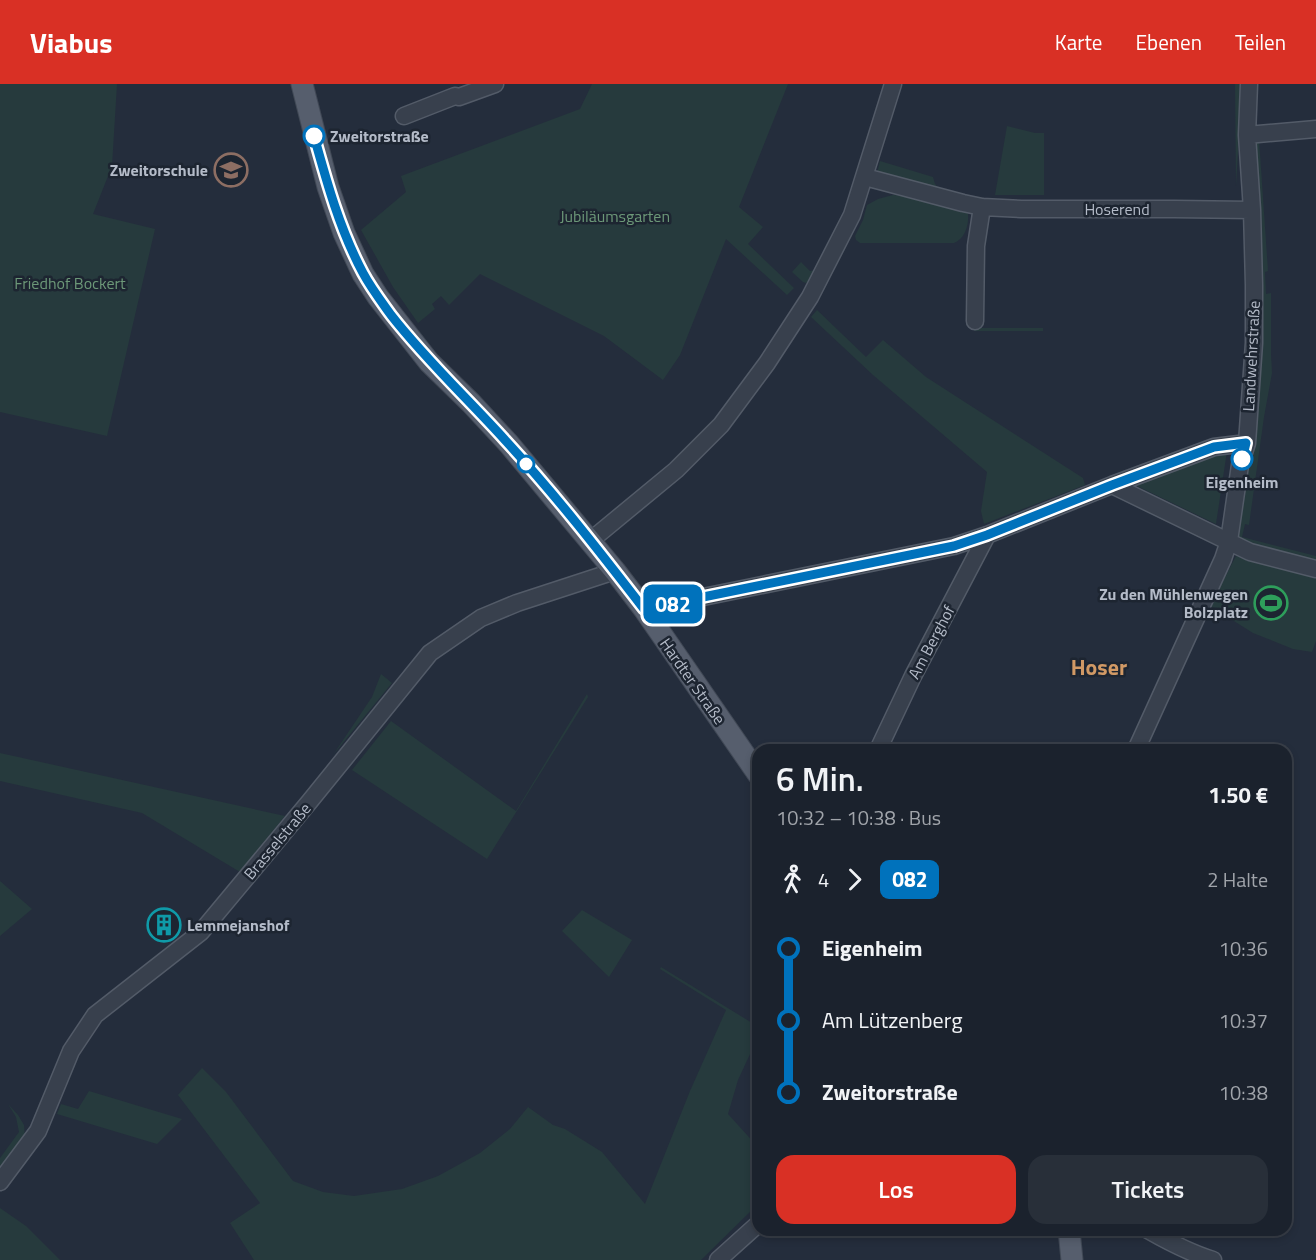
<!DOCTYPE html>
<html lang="de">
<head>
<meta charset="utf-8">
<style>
  :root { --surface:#1b222d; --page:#282f39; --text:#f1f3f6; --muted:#a0a4aa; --line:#393f49; --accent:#d93025 }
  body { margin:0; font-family:"Titillium Web",sans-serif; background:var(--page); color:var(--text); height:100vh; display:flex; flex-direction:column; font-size:22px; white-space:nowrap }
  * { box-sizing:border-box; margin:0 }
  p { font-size:20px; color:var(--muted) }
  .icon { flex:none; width:33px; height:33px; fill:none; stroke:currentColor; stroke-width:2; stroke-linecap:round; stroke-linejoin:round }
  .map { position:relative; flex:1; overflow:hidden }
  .side { position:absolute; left:752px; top:660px; width:540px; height:492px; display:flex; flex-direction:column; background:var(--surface); border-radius:18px; box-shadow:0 3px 9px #0003,0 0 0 2px var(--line) }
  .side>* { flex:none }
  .badge { padding:0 12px; border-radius:9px; font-size:21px; line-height:39px }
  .map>.badge { position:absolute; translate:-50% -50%; box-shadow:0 0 0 3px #fff }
  .legs { display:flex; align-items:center; gap:9px; height:66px; padding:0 24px; font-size:20px }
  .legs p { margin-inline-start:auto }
  .headline { display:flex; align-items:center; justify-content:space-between; height:102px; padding:0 24px }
  h1 { font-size:33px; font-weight:600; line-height:45px }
  .button { display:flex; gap:12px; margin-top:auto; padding:12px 24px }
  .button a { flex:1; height:69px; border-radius:18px; background:var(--accent); color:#fff; font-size:24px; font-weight:600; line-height:69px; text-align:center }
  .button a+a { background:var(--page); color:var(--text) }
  ul { padding:0 24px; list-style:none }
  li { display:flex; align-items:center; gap:21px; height:72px; font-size:22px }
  li i { display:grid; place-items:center; width:9px; height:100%; margin:0 8px; background:currentColor }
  li i::after { content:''; width:15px; height:15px; margin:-8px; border:4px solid; border-radius:50%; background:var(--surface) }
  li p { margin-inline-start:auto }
  li:first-child i { background:linear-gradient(#0000 50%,currentColor 0) }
  li:last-child i { background:linear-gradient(currentColor 50%,#0000 0) }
  header { display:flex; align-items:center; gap:36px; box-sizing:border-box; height:84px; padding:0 30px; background:var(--accent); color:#fff }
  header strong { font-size:28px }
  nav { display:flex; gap:33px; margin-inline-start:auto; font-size:21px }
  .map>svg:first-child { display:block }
  .green { fill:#263a3d }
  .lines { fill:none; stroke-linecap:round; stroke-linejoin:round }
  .minor-casing { stroke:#535b68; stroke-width:19 }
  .major-casing { stroke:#414956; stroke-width:23 }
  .minor { stroke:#38404d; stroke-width:16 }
  .major { stroke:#565e6d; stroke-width:21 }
  .line-1-casing { stroke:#fff; stroke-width:14 }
  .line-1 { stroke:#0072bc; stroke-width:9 }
  .stop-1-dot { fill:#fff; stroke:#0072bc; stroke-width:3 }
  .labels { text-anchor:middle; stroke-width:5; stroke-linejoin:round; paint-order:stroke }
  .stop-label { font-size:16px; font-weight:bold; fill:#b4bbc8; stroke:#1d2531; text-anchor:start }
  .poi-label { font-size:16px; font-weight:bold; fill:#b4bbc8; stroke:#1d2531; text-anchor:end }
  .street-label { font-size:16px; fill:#b4bbc8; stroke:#1d2531 }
  .park-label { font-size:16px; fill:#6c9878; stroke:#1d2531 }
  .district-label { font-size:22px; font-weight:bold; fill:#d19965; stroke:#1d2531 }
</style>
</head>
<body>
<header>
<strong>Viabus</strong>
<nav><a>Karte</a><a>Ebenen</a><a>Teilen</a></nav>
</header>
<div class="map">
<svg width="1316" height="1176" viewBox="0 0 1316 1176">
  <rect width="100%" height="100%" fill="#242d3c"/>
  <!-- green -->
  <path class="green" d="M0,0h117l-5,82 -19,48 62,15 -48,207 -107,-24z
    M592,0h196l-49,123 24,20 -15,17 46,44 -7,7 -61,-56 -46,116 -17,25 -59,-44 -124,-62 -31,31 -8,-9 -9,8 3,5 -17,14 -25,-36 -32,-57 45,-38 -5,-16 179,-67z
    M1235,0h7l-6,102z
    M1007,42l28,7h9v62h-49z
    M1259,55l9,132 -3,1 1,22 5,-1v61l1,19 -8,44 -15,108 -4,-1 -3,13 74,19v7l-70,-19 -9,-6 12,-82 5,-314z
    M880,77l53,16 2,7 5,5 -63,-16z
    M893,111l16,1 52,12 7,6c1,11 -3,25 -14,29h-94l-4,-3 -1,-4 8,-16 4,-15 11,-6z
    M801,178l9,9 5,-1 -5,10 -4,3 -3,-1 -11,-10z
    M817,226l49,47 17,-17 43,37 157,101 2,7 -101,39 -3,-13 6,-39 -114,-97 -62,-58z
    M974,244h69v3h-69z
    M1227,367l-11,73 -81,-39z
    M1236,472l80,19v66l-4,11 -19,-3 -40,-16 -43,-27z
    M381,590l11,9 -59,72 39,-58z
    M587,610l1,3 -101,162 -135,-89 39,-49 125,90z
    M0,669l285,63 -45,56 -98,-59 -142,-32z
    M0,797l32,28 -32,27z
    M582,826l50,30 -23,37 -47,-46z
    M661,883l96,59v13l-19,41 -10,34 29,32v59l-56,55h-447l-24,-37 30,-20 -82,-108 24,-27 24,24 67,89 30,11 31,4 48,-7 36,-13 42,-23 30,-24 18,-22 25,18 12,4 37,23 43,52 45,-113 36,-81 -66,-41z
    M89,1007l93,28 -25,25 -100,-30 4,-10 17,5z
    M8,1020l10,11 6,10 1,14 -25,31v-12l19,-26 -3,-15z
    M0,1124l26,18 34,34h-60z"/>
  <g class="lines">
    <!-- minor casing -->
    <g class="minor-casing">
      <path id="minor" d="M404,32l51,-20 4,1 36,-13
        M1247,51l69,-6
        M865,93l98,26 19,4 39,2h153l78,1
        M975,237l1,-75 6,-39
        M1112,401l138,67 66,17
        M590,457l86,-71 45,-45 46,-62 43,-66 42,-82 41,-131
        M644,525l310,-63 33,-11 125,-50 102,-38 33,-4
        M878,666l35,-74 74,-141
        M1136,666l87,-191 6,-18 11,-76 7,-22 7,-100v-58l-2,-75 -5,-75 2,-51
        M0,1098l38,-51 33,-80 24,-36 106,-83 109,-131 120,-148 51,-35 36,-15 98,-32
        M1148,1146c21,12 42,23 65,30
        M718,1176l40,-36"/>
    </g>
    <!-- major casing -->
    <g class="major-casing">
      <path id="major" d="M302,0l26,103 16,46 19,41 15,23 51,65 42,41 38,41 106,127 29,38 114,165
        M1069,1146l3,30"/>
    </g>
    <!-- minor -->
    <use href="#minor" class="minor"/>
    <!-- major -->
    <use href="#major" class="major"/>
  </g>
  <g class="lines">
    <!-- line-1 casing -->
    <g class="line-1-casing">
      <path id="line-1" d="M314,52c13,47 26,94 49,137 8,15 18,28 28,42 35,45 76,83 114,125 49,53 95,112 139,169l310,-63 33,-11 125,-50 102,-38 32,-4 -4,16"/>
    </g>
    <!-- line-1 -->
    <use href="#line-1" class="line-1"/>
  </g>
  <!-- icons -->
  <defs>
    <g id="school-ring" transform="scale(1.725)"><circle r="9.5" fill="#1d2531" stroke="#8d6e63" stroke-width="1.5"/><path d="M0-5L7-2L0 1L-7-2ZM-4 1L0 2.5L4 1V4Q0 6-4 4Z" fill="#8d6e63"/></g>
    <g id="stadium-ring" transform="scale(1.725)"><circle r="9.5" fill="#1d2531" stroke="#2e9e5b" stroke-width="1.5"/><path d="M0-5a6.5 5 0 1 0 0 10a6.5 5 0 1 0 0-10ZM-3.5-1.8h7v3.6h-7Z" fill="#2e9e5b"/></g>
    <g id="building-ring" transform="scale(1.725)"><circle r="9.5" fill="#1d2531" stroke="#0f9aa8" stroke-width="1.5"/><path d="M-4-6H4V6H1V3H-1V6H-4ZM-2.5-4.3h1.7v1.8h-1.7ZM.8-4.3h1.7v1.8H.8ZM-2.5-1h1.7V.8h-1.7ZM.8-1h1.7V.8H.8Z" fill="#0f9aa8"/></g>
  </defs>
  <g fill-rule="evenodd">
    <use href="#school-ring" x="231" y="86"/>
    <use href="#stadium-ring" x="1271" y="519"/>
    <use href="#building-ring" x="164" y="841"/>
  </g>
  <!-- markers -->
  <g class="stop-1-dot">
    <circle cx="314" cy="52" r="10"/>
    <circle cx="1242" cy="375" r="10"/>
    <circle cx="526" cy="380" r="8"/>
  </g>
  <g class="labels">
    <!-- stop labels -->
    <g class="stop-label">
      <text x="330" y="58">Zweitorstraße</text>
      <text x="1242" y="404" text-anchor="middle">Eigenheim</text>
    </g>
    <!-- poi labels -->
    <g class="poi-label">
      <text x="208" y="92">Zweitorschule</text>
      <text x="1248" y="516">Zu den Mühlenwegen<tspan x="1248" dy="18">Bolzplatz</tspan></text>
      <text x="187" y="847" text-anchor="start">Lemmejanshof</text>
    </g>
    <!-- street labels -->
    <g class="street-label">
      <text x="1117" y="131">Hoserend</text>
      <text transform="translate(1251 272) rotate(-87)" y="6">Landwehrstraße</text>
      <text transform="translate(931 558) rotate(-62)" y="6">Am Berghof</text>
      <text transform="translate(693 597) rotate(55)" y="6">Hardter Straße</text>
      <text transform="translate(277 757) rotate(-50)" y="6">Brasselstraße</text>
    </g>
    <!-- park labels -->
    <g class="park-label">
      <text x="615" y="138">Jubiläumsgarten</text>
      <text x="70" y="205">Friedhof Bockert</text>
    </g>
    <!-- district labels -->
    <g class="district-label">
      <text x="1099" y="591">Hoser</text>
    </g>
  </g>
</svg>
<b class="badge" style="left:673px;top:520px;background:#0072bc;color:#fff">082</b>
<section class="side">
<div class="headline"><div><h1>6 Min.</h1><p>10:32 – 10:38 · Bus</p></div><b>1.50 €</b></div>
<div class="legs"><svg class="icon" aria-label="walk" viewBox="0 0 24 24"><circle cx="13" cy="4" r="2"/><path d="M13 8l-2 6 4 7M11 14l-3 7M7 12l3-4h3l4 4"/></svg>4<svg class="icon" aria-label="forward" viewBox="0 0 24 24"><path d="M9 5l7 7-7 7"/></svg><b class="badge" style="background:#0072bc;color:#fff">082</b><p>2 Halte</p></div>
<ul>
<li><i style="color:#0072bc"></i><b>Eigenheim</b><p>10:36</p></li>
<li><i style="color:#0072bc"></i><span>Am Lützenberg</span><p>10:37</p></li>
<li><i style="color:#0072bc"></i><b>Zweitorstraße</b><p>10:38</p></li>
</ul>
<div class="button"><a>Los</a><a>Tickets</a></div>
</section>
</div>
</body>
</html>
